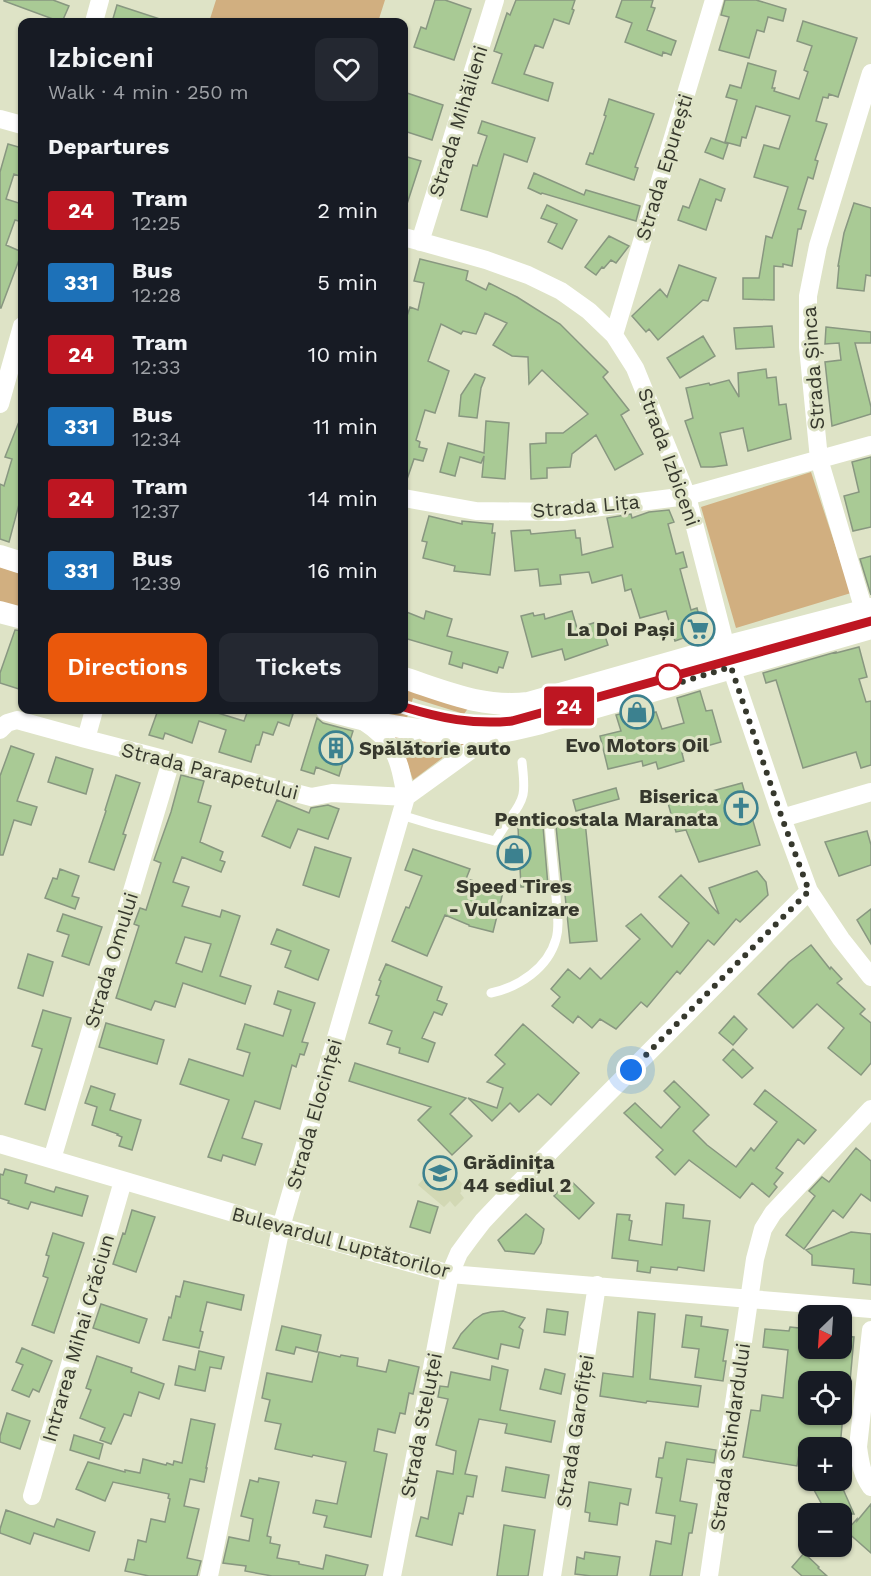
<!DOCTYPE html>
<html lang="en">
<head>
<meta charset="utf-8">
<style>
  :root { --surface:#171b24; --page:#242831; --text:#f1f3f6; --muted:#9ea1a6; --accent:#ea580c }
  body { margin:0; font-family:"Work Sans",sans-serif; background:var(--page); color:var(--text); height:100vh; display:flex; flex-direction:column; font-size:22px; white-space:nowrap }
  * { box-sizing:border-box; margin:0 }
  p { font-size:20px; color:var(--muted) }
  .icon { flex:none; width:33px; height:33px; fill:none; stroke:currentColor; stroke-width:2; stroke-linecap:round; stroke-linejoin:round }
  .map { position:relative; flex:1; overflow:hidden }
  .side { position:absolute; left:18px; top:18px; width:390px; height:696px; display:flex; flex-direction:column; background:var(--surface); border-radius:12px; box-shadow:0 2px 4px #0004 }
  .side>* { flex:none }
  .badge { padding:0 12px; border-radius:4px; font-size:21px; line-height:39px }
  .needle { width:39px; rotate:205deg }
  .fabs { position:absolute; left:798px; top:1305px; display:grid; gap:12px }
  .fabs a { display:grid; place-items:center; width:54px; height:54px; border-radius:12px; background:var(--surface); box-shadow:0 2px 4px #0004; font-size:30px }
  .you { position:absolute; width:30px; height:30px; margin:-15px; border:4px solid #fff; border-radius:50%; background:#1a73e8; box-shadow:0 0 0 9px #1a73e833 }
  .map>.badge { position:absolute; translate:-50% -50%; box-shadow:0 0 0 3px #fff }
  h2 { padding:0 30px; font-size:22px; line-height:54px }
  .round { display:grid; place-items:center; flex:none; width:63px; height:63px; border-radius:12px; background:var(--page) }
  .overview { display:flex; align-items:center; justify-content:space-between; height:102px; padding:0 30px }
  h1 { font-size:28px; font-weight:600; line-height:45px }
  .button { display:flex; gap:12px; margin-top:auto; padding:12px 30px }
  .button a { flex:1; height:69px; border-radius:12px; background:var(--accent); color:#fff; font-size:24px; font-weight:600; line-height:69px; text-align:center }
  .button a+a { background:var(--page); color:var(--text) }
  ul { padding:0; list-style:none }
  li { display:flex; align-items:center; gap:18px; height:72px; padding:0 30px }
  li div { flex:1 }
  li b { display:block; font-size:22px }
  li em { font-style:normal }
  li .badge { min-width:66px; font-weight:700; text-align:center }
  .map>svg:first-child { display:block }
  .built { fill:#d2d8b4 }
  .green { fill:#d1af80 }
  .building { fill:#a9ca95; stroke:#889780; stroke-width:1.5; fill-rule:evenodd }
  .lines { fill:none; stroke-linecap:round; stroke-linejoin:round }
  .service { stroke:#fff; stroke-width:9 }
  .minor { stroke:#fff; stroke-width:18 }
  .tertiary { stroke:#fff; stroke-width:22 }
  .line-casing { stroke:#fff; stroke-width:14 }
  .line { stroke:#be1622; stroke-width:9 }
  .walk { stroke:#36382d; stroke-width:6; stroke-dasharray:0 10.8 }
  .stop-dot { fill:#fff; stroke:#be1622; stroke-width:3 }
  .labels { text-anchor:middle; stroke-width:6; stroke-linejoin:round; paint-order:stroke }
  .street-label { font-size:20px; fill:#36382d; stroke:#dee3c6 }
  .poi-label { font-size:20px; font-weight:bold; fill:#36382d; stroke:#dee3c6; text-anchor:end }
</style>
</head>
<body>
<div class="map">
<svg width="871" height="1576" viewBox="0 0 871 1576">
  <rect width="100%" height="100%" fill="#dee3c6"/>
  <!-- built -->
  <path class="built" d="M439,1161l27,26 -6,6 4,5 -9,9 -5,-6 -6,6 -26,-22z"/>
  <!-- green -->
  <path class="green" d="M216,0h169l-7,22h-169z
    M811,472l40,121 -115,35 -35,-121z
    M0,567l22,7v36l-22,-6z
    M404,680l65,27 -5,7 -51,-16 -6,20 -51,-8h48z
    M385,729l89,10 -29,17 -32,24 -8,-24z"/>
  <!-- building -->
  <path class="building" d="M4,0h49l16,6 -7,16h-1l-57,-21z
    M435,0h10l26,9 -17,51 -40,-13 7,-20 5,2z
    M516,0h59l-3,9 2,1 -5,14 -15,-5 -11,29 -8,-3 -11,29 29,9 -5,18 -56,-18 10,-29 -8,-3 13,-38 3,2z
    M622,0h31l-2,7 4,1 -8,22 29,11 -5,14 -8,-3 -1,4 -37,-14 7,-19 -16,-6z
    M725,0h31l30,9 -3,12 -15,-4 -4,15 -7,-2 -8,28 -30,-8 10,-33 -8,-2z
    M117,5l46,15v2h-51z
    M803,21l54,17 -19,59 -9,-3 -1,4 -5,-1 -7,24 11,3 -12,36 3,1 -5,18 -5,-2 -10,32 8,2 -5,18h-3l-6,37 -9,-2v3l-9,-1v34l-31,-1v-21h16l7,-42 6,2 16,-51 -34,-10 10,-32 15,4 11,-33 -34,-10 -10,32 -4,-1 -2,9 -15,-4 12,-42 -11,-3 4,-12 11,3 7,-25 28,8 -4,17h3l-1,3 25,8 9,-27 -4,-2 8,-24 -15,-5z
    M404,92l39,13 -11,35 -28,-9z
    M609,99l45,15 -19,53 3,1 -4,12 -48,-16 4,-11 3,1 13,-38 -2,-1z
    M482,121l53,17 -8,24 -23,-8 -17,63 -26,-7 12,-45 4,1 10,-30 -9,-3z
    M711,138l17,6 -5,15 -18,-7z
    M8,144l14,4v29l-8,-3 -8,25 16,5v18l-7,-2 -9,25 16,7 -21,56h-1v-136z
    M404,156l17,5 -15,46h-2z
    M534,173l50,22 2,-5 54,16 -4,15 -94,-28 -1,1 -13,-6z
    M700,179l25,10 -4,12 -5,-2 -10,31 -28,-10 5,-14 6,2z
    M854,203l17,5v68l-5,-1 -2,16 -27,-3 2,-22h-1l6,-33z
    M547,205l30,15 -15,29 -14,-7 9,-18 -16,-6z
    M609,236l20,10 -13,17 -5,-3 -7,8 -2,-1 -6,8 -11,-8z
    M420,259l48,12 -2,9 20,10 3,-7 28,14 43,27 48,48 -5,5 26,33 -8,5 22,39 -28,16 -19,-35 -24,19 -2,13 -23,1v10l-16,1 -1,-35 16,-1v-10h17l25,-19 -46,-44 -13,14 -1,-27 -16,-1 -19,-11 14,-22 -22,-10 -9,21 -13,-3 -2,3 -20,-10 -13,37 21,10 -14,42 -10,-3 -9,30 4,2 -1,5 8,2 -4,12 -9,-2 -9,26 -1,-1v-149l3,-10h-3l6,-18 8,3 6,-27 -10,-2z
    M679,265l37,13 -8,23 -5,-1 -45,40 -9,-11 -3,3 -14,-16 28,-27 7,8z
    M772,326l2,21 -38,2 -2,-21z
    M826,327l45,5v11h-16l16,64v7l-39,12 -7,-64 16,-2 -2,-17 -14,1z
    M703,336l12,20 -35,22 -13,-20z
    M766,369l1,9 9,-1 3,28 7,-1 5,35 -43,12 -5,-23 -23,5 7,32 -14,2h-12l-16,-46 8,-3 -7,-30 23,-5 1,2 19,-5 10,17 -1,-24z
    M475,374l10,4 -4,10 -4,30 -18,-2 2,-21z
    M22,414v79l-13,49 -9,-3v-55l4,2 8,-27 -7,-2z
    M486,421l23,2 -4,56 -23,-2 2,-21 -3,7 -21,-6 -5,19 -15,-4 8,-29 36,10z
    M871,457v70l-18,4 -9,-35 15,-4 -7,-30z
    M669,510l5,12 -6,2 8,30 7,-2 4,15 -7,2 11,41 6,-2 6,23 -28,10 -9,-30 -26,7 -9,-29 -6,2 -3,-16 -30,8 -3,-11 -29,3 1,9 -21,2 -2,-17 -23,2 -4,-40 19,-1 1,4 44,-4 1,8h4l2,17 31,-8 -6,-29 24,-4 1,4 17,-6z
    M429,516l33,8v-3l31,3 -1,9h3l-5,42 -36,-4 1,-5 -32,-8 4,-16 -5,-1z
    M871,556v39l-11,-36z
    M404,611l20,8 2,-8 26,8 -5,17 61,16 -5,16 -4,-1 -2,6 -34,-10 -1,5 -13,-4 3,-12 -48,-14z
    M572,611l5,17 23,-7 8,24 -43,15 -3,-11 -30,8 -11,-41 12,-3 1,3 10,-2 1,5z
    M15,630l7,1v59l-22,-7v-10z
    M859,647l8,30 -8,2 7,23 5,-1v64l-10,3 -5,-16 -53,16 -27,-88 -10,3 -3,-10 73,-21v1z
    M700,691l6,20 6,-1 9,32 -39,11 2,8 -26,8 -2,-7 -13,4 -1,-5 -34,8 -8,-33 21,-5 -5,-16 16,-4 3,7 21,-6 6,17 22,-6 -7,-25z
    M158,710h50l36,11 4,-11h33l12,4 -4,12 -11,-4 -5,13 -10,-3 -4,13h-3l-5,17 -32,-10 7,-22 -27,-9 -7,22 -27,-10 -2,6 -14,-4z
    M317,718l6,5 30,8 -14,45 -23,-9 -2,7 -13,-4z
    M11,746l23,8 -17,47 20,6 -6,18 -17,-5 -11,35h-3v-79z
    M56,757l37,12 -7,25 -38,-12z
    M116,775l24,8 -17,51 3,1 -12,35 -25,-8 17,-51 -1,-1z
    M181,775l23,6 -6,21 13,4 -11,36 23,10 -3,8 5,2 -4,10 -39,-15 -9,25 16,5 -7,19 38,11 2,-7 18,6 -20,60 31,10 -6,18 -62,-21 -8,24 -20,-6 -4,9 -35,-12 23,-72 -5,-2 6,-16 6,2 15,-47 -7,-3 17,-48zM185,937l26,7 -9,28 -26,-9z
    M742,783l18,62 -61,17 -13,-32 -10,2 -8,-29z
    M616,788l3,11 -43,12 -3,-11z
    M277,800l32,13 2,-5 17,-3 11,4 -11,30 -30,-10 -8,19 -28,-12z
    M585,821l12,120 -27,2 -6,-58 -2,1 -6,-60 2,-1 -1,-2z
    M543,826l5,60 -27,1 -3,-60z
    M867,831l4,14v20l-32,11 -14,-34z
    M315,847l36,11 -12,39 -36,-12z
    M413,849l57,20 -4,10 38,9 -11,44 -24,-6v-1l-24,-10 -18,41 -35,-15 14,-34 3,1 13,-32 -17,-6z
    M60,869l19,7 -7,20 7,2 -4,11 -30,-11 8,-20 4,1z
    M757,871l9,11 2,13 -28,27 -4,-3 -22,26 -6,-5 -28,34 -3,-3 -30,36 -6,-5 -25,27 -16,-10 -8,9 -14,-12 -5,7 -21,-17 8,-9 -9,-8 17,-20 12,10 10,-11 11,11 39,-40 -14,-13 15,-12 31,33 17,-24 -30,-26 22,-22 38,39 -10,-26z
    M871,909v35l-14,-24z
    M63,914l39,13 -13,38 -27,-9 7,-21 -12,-4z
    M277,929l52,21 -11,30 -33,-13 6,-16 -20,-7z
    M811,945l19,24 1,-2 11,12 -5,4 28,26 -5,5 11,9v40l-10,12 -33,-27 16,-20 -27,-24 -24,24 -35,-34 31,-32z
    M28,954l25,8 -10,34 -25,-8z
    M386,964l56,23 -5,13 10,4 -5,11 -8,-3 -12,26 13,5 -7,19 -29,-9 1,-5 -13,-4 5,-13 -23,-8 10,-27 -3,-1 5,-14 -2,-1z
    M278,991l37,12 -13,39 6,1 -4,12 -4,-1 -4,13 -4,-2 -12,44 -25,-8 -13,37 20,6 -7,21 -32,-10 -2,6 -13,-4 21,-57 -49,-16 9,-25 54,17 7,-23 -13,-4 8,-25 38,12 8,-26 -17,-6z
    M43,1010l28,8 -26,92 -20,-6 17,-55 -10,-3z
    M734,1016l13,13 -14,16 -14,-12z
    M106,1023l58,17 -7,24 -58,-17z
    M523,1024l56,49 -28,32 -13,-11 -19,18 -9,-9 -18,18 -24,-23 29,10 6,-20 -16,-6 18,-18 -10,-9z
    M733,1049l20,19 -11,10 -19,-18z
    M355,1063l111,35 -16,16 22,22 -20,19 -34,-35 13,-13 -82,-26z
    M674,1081l35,34 -16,16 14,14 29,22 15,-19 3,3 23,-29 -23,-18 11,-14 51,40 -12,14 -6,-5 -22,29 7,5 -9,11 3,3 -8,10 -17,-14 -12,15 -51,-38 -14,15 -19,-18 7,-7 -39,-37 11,-10 26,25 19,-21 -16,-16z
    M91,1086l24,8 -5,16 31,10 -9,30 -13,-4 3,-9 -5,-2 1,-1 -26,-9 5,-18 -12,-4z
    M856,1148l15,13v40l-10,-7 -18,24 -10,-8 -29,39 -18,-14 29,-39 -6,-5 13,-14 7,5z
    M5,1169l22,6 -2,8 29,9 2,-5 32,9 -6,20 -51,-14 -3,7 -20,-6 1,-2 -9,-3v-24l3,1z
    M569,1179l25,24 -15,16 -25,-23z
    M418,1201l20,6 -8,26 -20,-6z
    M666,1203l18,2 -1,13 27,3 -6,50 -26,-4 -1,3 -26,-3 -1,6 -13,-2 1,-10 -26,-3 5,-44 13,1 -1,5 3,1 -3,19 33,5z
    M132,1210l23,7 -19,55 -23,-8 10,-31 2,1z
    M526,1214l18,15 -3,14 -7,11 -29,-3 -7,-11z
    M851,1232l20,2v51l-18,-2 1,-14 -42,-4v-10l-6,-5z
    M53,1233l31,10 -30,90 -22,-8 16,-47 -5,-2 6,-20 -3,-1z
    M184,1281l60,14 -3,15 -34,-8 -7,29 3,1 -4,16 -36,-8 6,-23 2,1 5,-22 4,1z
    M101,1304l46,15 -8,24 -46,-15z
    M547,1309l21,3 -3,23 -21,-3z
    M503,1311l22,7 -6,9 4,3 -4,18 -18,-4 -3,15 -45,-11 8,-14 13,-14 9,-6 8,-2z
    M638,1312l17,2 -5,65 51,7 -3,21 -51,-6 -1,2 -46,-7 3,-23 30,4z
    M686,1315l16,2 -1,9 27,4 -5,31h3l-3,20 -28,-4 4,-28 -17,-2z
    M282,1326l39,9 -4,17 -21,-5 -2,7 -18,-4z
    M790,1327l18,2v19h34v-12l12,1 -4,45 -45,-4 -2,23h5v13h35l-3,34h-40l-3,18 -54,-9 8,-47 9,1 2,-16 21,3 5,-48 -25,-3 2,-18 24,2z
    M22,1348l30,13 -13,31 -6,-3 -4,8 -17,-7 11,-25 -7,-3z
    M199,1351l25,6 -3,12 -11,-2 -5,24 -30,-6 4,-19 16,4z
    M319,1352l21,5 1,-2 17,3 -1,8 29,6 3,-12 30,7 -6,27 -4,-1 -4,21 -5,-1 -5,20 -17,-4 -4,22 13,3 -16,83 -47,-10 3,-11 -14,-3 3,-13 21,4 9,-42 -33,-7 -1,2 -37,-8 6,-25 -16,-3 5,-21 -8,-2 5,-25 45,9z
    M97,1356l35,12 -1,4 33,12 -5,15 -20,-7 -8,24 -7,-2 -13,30 -11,-4 5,-12 -25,-10 11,-28 -5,-2z
    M492,1366l16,4 -8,40 55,11 -4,21 -46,-9 2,-9 -28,-5 -14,55 12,2 -4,21 -6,-1 -4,18 -4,-1 -7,32 -36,-9 5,-19 7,2 9,-48 16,3 3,-23 -20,-6 12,-46 -10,-2 2,-11 8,1 3,-15 39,8z
    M545,1369l20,5 -4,20 -21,-5z
    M7,1413l23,8 -10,28 -20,-7v-6z
    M191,1419l24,5 -9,44h1l-3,14 -14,-3 -6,27 15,3 -12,49 14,3 -4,15h-48l-24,-5 3,-12 6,1 4,-20 8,2 5,-23 14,3 5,-23 -2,-1 1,-4 -56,-12 -8,19 -29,-12 12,-27 37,10v-2l15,3 3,-14 23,6 1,-2 6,2 1,-4 8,2z
    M74,1435l29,9 -4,15 -29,-9z
    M666,1442l50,8 -2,13 -27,-4 -7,42 17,3 -5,29h-3l-7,43h-32l6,-35 15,3 4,-28 -19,-3 6,-35 -6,-1 3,-19h4z
    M506,1467l43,8 -4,23 -43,-7z
    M259,1478l20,4 -12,54 4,1 -1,6 10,2 -3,13 22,4v2l24,5 3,-14 42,10 -3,11h-93l-27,-5 1,-5 -23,-3 6,-26 20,4 4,-22 -12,-3 9,-36 8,2z
    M828,1480h11l15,34h-27l-14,-26z
    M589,1482l42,7 -3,16 -8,-2 -3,22 -28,-4 1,-8 -5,-1z
    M871,1504v49l-25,-22 11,-12v2z
    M6,1510l48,17 3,-8 38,13 -6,19 -55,-18 -4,11 -30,-11v-4z
    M504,1525l31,5 -7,46h-31z
    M585,1552l35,5 -3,19h-26l-16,-2 2,-17 7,2z
    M804,1553l15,14 -1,1 9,8h-25l-10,-9z"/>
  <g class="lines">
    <!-- service -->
    <path class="service" d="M401,815l33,10 61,16 13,-20 37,-3 4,4c2,25 5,50 7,75 1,13 4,29 0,42 -8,29 -37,48 -65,54
      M508,821c19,-24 17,-30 14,-59"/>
    <!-- minor -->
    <path class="minor" d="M94,22l6,-22
      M0,119l22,6
      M404,237l82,23 42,15 33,16 28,20 25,24 21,33 52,128 44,171 51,151 27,73 32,48 30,38
      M420,242l75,-242
      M614,335l100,-335
      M0,404l22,-78
      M404,498l72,13 86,1 125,-16 184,-51
      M868,624l-49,-165 -11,-112v-51l10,-50 53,-173
      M0,730l7,-7 10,-3 69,19 225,58 21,-4 74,4
      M86,739l8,-29
      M406,797l65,-47 36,-19 4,-26
      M782,818l89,-26
      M0,1144l281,83 169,47 421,35
      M52,1159l119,-398
      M871,1330l-13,117c2,15 4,28 13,40
      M32,1496l91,-315
      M209,1576l72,-349 125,-430c-7,-37 -9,-54 -43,-76
      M392,1576l58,-302 9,-21 11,-15 13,-17 36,-38 290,-292
      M552,1576l45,-291
      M709,1576l46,-317 8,-30 10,-16 98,-104"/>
    <!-- tertiary -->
    <path class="tertiary" d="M0,556l22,7
      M0,612l22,6
      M404,678c43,14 78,30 124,25l197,-56 146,-38
      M327,710c60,17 115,28 178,21 12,-2 24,-5 36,-8l330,-95"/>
  </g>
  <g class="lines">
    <!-- line casing -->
    <g class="line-casing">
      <path id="line" d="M404,707c36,11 69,18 108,14l359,-100"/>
    </g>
    <!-- line -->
    <use href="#line" class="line"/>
    <!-- walk -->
    <path class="walk" d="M631,1070l178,-179 -27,-73 -51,-151 -56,17 -6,-7"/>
  </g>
  <!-- icons -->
  <defs>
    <g id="supermarket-ring" transform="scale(1.725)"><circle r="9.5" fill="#dee3c6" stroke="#3c818f" stroke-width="1.5"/><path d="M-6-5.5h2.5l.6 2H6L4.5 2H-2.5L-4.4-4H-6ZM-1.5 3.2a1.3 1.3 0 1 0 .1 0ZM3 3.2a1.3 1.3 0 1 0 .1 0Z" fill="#3c818f"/></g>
    <g id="shop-ring" transform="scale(1.725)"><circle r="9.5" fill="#dee3c6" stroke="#3c818f" stroke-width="1.5"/><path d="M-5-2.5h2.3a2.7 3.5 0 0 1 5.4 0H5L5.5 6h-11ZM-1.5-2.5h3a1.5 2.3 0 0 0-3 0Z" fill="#3c818f"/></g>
    <g id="building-ring" transform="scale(1.725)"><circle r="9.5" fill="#dee3c6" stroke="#3c818f" stroke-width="1.5"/><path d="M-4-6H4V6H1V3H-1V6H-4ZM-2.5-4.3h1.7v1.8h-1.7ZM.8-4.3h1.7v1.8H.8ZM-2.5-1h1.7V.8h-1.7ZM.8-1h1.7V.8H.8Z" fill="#3c818f"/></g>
    <g id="church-ring" transform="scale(1.725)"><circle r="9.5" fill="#dee3c6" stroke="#3c818f" stroke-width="1.5"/><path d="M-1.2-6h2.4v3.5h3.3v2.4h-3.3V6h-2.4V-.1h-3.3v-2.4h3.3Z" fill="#3c818f"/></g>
    <g id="school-ring" transform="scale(1.725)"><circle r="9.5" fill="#dee3c6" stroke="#3c818f" stroke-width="1.5"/><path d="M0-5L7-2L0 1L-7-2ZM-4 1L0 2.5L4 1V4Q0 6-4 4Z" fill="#3c818f"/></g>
  </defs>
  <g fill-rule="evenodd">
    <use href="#supermarket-ring" x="698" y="629"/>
    <use href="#shop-ring" x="637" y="712"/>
    <use href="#building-ring" x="336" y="748"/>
    <use href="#church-ring" x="741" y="808"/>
    <use href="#shop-ring" x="514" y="853"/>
    <use href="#school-ring" x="440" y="1173"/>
  </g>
  <!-- markers -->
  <circle class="stop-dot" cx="669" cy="677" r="12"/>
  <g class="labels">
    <!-- street labels -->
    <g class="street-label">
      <text transform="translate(458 121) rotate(-73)" y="7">Strada Mihăileni</text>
      <text transform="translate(664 167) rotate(-73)" y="7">Strada Epurești</text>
      <text transform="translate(813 368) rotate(-94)" y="7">Strada Șinca</text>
      <text transform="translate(669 457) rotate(70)" y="7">Strada Izbiceni</text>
      <text transform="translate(586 506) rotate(-5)" y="7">Strada Lița</text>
      <text transform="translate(210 771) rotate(14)" y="7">Strada Parapetului</text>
      <text transform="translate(111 960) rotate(-73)" y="7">Strada Omului</text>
      <text transform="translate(314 1114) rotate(-74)" y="7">Strada Elocinței</text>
      <text transform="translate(341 1242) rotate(15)" y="7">Bulevardul Luptătorilor</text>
      <text transform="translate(78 1338) rotate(-74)" y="7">Intrarea Mihai Crăciun</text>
      <text transform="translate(421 1425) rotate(-79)" y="7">Strada Steluței</text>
      <text transform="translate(575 1431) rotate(-81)" y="7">Strada Garofiței</text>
      <text transform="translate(730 1437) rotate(-82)" y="7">Strada Stindardului</text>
    </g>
    <!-- poi labels -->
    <g class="poi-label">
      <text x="675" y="636">La Doi Pași</text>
      <text x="637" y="752" text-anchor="middle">Evo Motors Oil</text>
      <text x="359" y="755" text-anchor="start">Spălătorie auto</text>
      <text x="718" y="803">Biserica<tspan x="718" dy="23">Penticostala Maranata</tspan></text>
      <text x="514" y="893" text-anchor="middle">Speed Tires<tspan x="514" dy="23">- Vulcanizare</tspan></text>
      <text x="463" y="1169" text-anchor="start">Grădinița<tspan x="463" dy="23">44 sediul 2</tspan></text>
    </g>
  </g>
</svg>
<div class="fabs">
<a><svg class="needle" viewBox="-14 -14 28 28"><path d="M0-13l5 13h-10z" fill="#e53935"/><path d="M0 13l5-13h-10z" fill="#9ea1a6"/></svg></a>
<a><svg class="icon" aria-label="locate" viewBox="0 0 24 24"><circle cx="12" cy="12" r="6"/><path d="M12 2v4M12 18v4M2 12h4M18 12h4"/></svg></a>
<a>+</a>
<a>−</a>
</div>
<div class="you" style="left:631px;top:1070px"></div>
<b class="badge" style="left:569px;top:706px;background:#be1622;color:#fff">24</b>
<section class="side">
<div class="overview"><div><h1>Izbiceni</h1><p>Walk · 4 min · 250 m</p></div><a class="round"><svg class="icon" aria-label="heart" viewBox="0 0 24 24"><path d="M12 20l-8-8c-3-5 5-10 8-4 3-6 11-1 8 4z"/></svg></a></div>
<h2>Departures</h2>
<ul>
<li><span class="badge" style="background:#be1622;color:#fff">24</span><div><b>Tram</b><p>12:25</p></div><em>2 min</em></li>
<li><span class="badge" style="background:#1d71b8;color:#fff">331</span><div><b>Bus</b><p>12:28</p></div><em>5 min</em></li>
<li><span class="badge" style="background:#be1622;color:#fff">24</span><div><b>Tram</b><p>12:33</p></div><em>10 min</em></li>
<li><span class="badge" style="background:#1d71b8;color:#fff">331</span><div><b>Bus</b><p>12:34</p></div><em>11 min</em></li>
<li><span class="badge" style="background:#be1622;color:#fff">24</span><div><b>Tram</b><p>12:37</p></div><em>14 min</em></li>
<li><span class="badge" style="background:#1d71b8;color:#fff">331</span><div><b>Bus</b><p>12:39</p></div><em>16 min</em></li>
</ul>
<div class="button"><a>Directions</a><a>Tickets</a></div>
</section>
</div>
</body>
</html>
